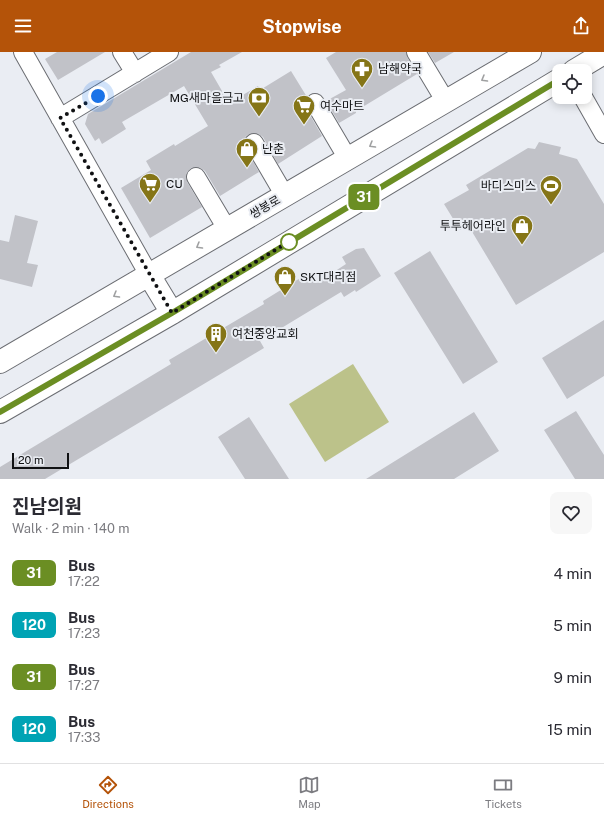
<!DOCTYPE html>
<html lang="en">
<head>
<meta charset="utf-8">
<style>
  :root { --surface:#fff; --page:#f7f7f7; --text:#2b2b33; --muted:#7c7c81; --line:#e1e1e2; --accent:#b45309 }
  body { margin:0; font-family:"Public Sans","Noto Sans KR",sans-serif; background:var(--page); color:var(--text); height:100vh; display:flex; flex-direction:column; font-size:15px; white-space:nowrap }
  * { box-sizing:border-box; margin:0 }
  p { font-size:13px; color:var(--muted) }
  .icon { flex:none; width:22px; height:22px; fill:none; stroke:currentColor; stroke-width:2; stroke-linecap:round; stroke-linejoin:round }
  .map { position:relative; height:427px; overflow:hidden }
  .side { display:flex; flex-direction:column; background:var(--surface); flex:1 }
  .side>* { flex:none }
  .badge { padding:0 8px; border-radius:6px; font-size:14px; line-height:26px }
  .buttons { position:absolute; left:552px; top:12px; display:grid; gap:8px }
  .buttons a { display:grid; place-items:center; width:40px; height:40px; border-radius:8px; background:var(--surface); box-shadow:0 2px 10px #0003; font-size:20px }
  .scale { position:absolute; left:12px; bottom:10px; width:57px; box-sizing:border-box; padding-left:4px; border:2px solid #101113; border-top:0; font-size:11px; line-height:14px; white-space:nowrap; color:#101113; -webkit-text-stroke:3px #eaedf3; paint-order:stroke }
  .you { position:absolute; width:20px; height:20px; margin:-10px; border:3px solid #fff; border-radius:50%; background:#1a73e8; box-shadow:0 0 0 6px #1a73e833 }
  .map>.badge { position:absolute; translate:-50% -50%; box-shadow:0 0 0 2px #fff }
  .round { display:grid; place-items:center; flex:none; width:42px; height:42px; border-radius:8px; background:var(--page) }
  .overview { display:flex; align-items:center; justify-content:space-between; height:68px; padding:0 12px }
  h1 { font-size:19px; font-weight:700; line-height:30px }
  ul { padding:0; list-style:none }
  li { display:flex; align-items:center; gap:12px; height:52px; padding:0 12px }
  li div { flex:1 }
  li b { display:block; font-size:15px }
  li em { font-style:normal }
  li .badge { min-width:44px; font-weight:700; text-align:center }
  header { display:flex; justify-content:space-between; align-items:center; height:52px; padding:0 12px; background:var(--accent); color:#fff; font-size:18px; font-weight:700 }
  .tab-bar { display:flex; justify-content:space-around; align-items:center; height:56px; border-top:1px solid var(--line); background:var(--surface); font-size:11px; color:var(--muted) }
  .tab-bar a { display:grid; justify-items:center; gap:2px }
  .tab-bar .on { color:var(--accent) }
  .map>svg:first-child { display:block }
  .green { fill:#bcc28a }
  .building { fill:#c1c2c8 }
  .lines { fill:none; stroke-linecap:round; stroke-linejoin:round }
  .street-casing { stroke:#6b6d72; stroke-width:20 }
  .secondary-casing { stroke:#6b6d72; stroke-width:24 }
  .street { stroke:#fff; stroke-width:18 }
  .secondary { stroke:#fff; stroke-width:22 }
  .oneway { stroke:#9fa0a1 }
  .line-casing { stroke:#fff; stroke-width:9 }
  .line { stroke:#6b8e23; stroke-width:6 }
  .walk { stroke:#101113; stroke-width:4; stroke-dasharray:0 7.2 }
  .stop-dot { fill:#fff; stroke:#6b8e23; stroke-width:2 }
  .labels { text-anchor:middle; stroke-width:4; stroke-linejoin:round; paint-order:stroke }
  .poi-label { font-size:12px; fill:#101113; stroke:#eaedf3; text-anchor:start }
  .street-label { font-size:12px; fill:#101113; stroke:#eaedf3 }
</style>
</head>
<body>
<header><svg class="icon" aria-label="menu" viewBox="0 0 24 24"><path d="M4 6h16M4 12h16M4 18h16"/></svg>Stopwise<svg class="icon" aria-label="share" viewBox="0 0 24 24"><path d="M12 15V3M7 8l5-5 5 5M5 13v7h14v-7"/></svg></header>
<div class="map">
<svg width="604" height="427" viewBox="0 0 604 427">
  <rect width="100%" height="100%" fill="#eaedf3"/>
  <!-- green -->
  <path class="green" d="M353,312l36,58 -64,40 -36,-58z"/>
  <!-- building -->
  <path class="building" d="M57,0h48l-47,28 -13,-21z
    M191,0h51l-23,13 2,2 -10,5 18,31 29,-17 2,4 31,-19 16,26 -2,6 1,5 16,28 -44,28 -15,-27 -4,-3 -5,-1 -5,1 -4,3 -1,6 1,5 14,24 -39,24 -15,-25 -4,-3 -6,-1 -4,1 -4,4 -1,6 1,4 15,25 -52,31 -29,-50 30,-18 -5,-9 28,-17 1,2 33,-20 -24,-40 -62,36 4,7 -24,15 -3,-6 -4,3 -10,-17 3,-10z
    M336,0h70l1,5 10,17 -61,37v2l-17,10 -13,-22 20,-11 -20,-32z
    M428,0h26l-19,11z
    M539,90l22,5 -2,7 18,5 27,45v48l-88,53 -48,-80 -8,5 -16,-26 25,-14 -3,-5 62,-37 7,1z
    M15,163l23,6 -11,42 11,2 -6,22 -32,-8v-39l9,2z
    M364,196l17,28 -25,16 -1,-2 -11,7 -3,-5 -81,49 4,7 -219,131h-45v-12l171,-103 -2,-4 95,-56 -1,-3 47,-29 7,11 29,-19 -4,-7 14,-8z
    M430,199l68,111 -35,22 -69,-111z
    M604,268v56l-37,23 -25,-41z
    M576,359l28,44v24h-29l-31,-49z
    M474,360l25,39 -45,28h-88z
    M249,365l40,62h-44l-27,-42z"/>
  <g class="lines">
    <!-- street casing -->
    <g class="street-casing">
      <path id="street" d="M23,0l126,223
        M122,0l13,21
        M416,0l30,50
        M583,45l21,37
        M315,51l33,56
        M60,66l109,-66
        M254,91l31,53
        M196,125l31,52"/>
    </g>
    <!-- secondary casing -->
    <g class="secondary-casing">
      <path id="secondary" d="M574,19l30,-18
        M149,223l23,38
        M0,310l530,-310
        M0,360l172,-99 387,-233"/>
    </g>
    <!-- street -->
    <use href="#street" class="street"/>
    <!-- secondary -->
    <use href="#secondary" class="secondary"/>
  </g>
  <!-- one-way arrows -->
  <defs><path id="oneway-chevron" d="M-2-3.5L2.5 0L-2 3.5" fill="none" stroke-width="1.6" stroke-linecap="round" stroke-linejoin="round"/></defs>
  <g class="oneway">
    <use href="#oneway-chevron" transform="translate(484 27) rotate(150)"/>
    <use href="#oneway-chevron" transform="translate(372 93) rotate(150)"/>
    <use href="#oneway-chevron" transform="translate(199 194) rotate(150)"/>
    <use href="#oneway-chevron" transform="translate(116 243) rotate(150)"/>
  </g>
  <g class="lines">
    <!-- line casing -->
    <g class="line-casing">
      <path id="line" d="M0,360l172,-99 387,-233"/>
    </g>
    <!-- line -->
    <use href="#line" class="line"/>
    <!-- walk -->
    <path class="walk" d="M98,44l-38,22 112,195 118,-72 -1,1"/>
  </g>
  <!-- icons -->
  <defs>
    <g id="pharmacy-pin" transform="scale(1.15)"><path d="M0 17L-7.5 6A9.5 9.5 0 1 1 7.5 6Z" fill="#857517" stroke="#eaedf3"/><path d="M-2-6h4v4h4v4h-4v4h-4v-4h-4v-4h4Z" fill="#fff"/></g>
    <g id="bank-pin" transform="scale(1.15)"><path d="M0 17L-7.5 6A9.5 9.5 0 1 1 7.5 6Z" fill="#857517" stroke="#eaedf3"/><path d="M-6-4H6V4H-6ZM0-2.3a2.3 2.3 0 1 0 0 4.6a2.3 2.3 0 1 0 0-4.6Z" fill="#fff"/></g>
    <g id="supermarket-pin" transform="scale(1.15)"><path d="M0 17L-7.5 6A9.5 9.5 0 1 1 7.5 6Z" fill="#857517" stroke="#eaedf3"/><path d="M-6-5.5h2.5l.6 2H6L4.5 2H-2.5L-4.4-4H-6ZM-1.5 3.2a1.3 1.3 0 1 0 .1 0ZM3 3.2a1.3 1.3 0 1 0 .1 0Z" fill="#fff"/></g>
    <g id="shop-pin" transform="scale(1.15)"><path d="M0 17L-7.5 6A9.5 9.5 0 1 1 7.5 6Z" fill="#857517" stroke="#eaedf3"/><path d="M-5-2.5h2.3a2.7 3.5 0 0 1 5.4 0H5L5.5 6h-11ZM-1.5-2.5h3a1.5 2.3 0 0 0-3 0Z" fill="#fff"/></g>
    <g id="stadium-pin" transform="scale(1.15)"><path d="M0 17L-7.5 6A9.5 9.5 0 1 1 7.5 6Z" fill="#857517" stroke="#eaedf3"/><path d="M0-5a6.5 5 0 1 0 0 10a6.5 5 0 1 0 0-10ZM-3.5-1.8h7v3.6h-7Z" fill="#fff"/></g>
    <g id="building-pin" transform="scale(1.15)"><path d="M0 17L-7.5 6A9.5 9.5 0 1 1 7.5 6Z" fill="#857517" stroke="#eaedf3"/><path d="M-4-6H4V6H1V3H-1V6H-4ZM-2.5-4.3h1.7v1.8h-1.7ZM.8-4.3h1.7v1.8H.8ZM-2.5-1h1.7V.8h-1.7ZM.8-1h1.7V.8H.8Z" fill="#fff"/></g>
  </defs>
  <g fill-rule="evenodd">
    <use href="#pharmacy-pin" x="362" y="17"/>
    <use href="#bank-pin" x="259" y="46"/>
    <use href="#supermarket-pin" x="304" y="54"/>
    <use href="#shop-pin" x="247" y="97"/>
    <use href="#supermarket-pin" x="150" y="132"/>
    <use href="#stadium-pin" x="551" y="134"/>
    <use href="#shop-pin" x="522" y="174"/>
    <use href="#shop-pin" x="285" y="225"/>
    <use href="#building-pin" x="216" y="282"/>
  </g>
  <!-- markers -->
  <circle class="stop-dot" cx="289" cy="190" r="8"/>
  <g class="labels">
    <!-- poi labels -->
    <g class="poi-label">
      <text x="378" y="21">남해약국</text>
      <text x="244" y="50" text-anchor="end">MG새마을금고</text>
      <text x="320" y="58">여수마트</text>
      <text x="262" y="101">난춘</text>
      <text x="166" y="136">CU</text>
      <text x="536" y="138" text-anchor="end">바디스미스</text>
      <text x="506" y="178" text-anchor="end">투투헤어라인</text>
      <text x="300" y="229">SKT대리점</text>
      <text x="232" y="286">여천중앙교회</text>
    </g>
    <!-- street labels -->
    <g class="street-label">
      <text transform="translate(265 155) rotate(-30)" y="4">쌍봉로</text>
    </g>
  </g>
</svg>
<div class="buttons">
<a><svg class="icon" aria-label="locate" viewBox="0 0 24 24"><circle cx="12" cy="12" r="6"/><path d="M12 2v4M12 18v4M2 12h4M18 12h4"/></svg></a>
</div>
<div class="scale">20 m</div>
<div class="you" style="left:98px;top:44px"></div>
<b class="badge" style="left:364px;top:145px;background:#6b8e23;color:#fff">31</b>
</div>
<section class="side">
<div class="overview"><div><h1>진남의원</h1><p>Walk · 2 min · 140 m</p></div><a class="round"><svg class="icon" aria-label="heart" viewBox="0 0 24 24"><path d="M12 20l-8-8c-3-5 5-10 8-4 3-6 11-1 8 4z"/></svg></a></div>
<ul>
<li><span class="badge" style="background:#6b8e23;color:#fff">31</span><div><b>Bus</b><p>17:22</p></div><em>4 min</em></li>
<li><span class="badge" style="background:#00a3b4;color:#fff">120</span><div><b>Bus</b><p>17:23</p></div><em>5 min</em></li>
<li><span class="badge" style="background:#6b8e23;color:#fff">31</span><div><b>Bus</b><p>17:27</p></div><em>9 min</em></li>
<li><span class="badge" style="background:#00a3b4;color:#fff">120</span><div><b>Bus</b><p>17:33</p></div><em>15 min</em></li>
</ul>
</section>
<nav class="tab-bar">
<a class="on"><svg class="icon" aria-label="directions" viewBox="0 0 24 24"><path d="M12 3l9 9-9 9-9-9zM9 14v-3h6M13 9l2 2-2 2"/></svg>Directions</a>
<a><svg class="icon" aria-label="map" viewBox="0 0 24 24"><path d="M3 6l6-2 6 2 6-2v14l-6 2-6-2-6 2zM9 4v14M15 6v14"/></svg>Map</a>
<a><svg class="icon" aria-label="tickets" viewBox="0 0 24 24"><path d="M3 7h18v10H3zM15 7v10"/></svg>Tickets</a>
</nav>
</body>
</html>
